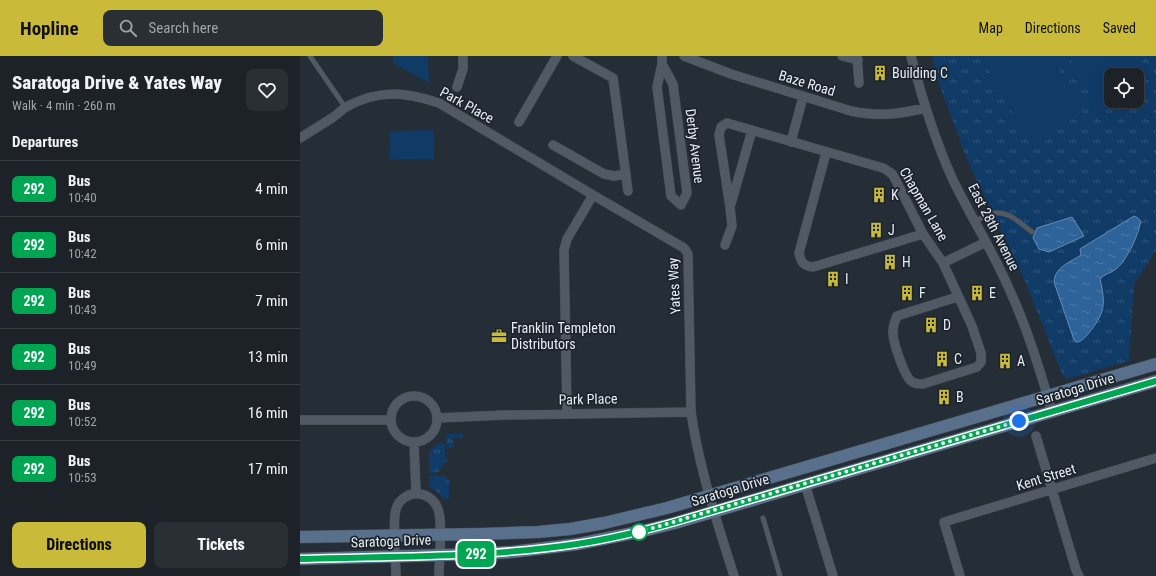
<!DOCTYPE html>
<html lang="en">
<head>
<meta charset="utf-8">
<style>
  :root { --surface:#1c2228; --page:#292f34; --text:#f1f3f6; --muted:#a0a4a8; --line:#3a3f45; --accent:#caba3a }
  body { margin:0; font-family:"Roboto Condensed",sans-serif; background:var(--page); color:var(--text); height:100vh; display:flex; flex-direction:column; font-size:15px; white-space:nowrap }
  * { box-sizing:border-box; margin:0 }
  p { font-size:13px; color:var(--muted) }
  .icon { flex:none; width:22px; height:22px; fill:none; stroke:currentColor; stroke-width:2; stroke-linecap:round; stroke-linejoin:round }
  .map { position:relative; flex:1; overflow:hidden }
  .side { display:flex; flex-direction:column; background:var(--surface); width:300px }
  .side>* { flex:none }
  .badge { padding:0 8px; border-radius:6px; font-size:14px; line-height:26px }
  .controls { position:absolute; left:804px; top:12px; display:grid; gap:8px }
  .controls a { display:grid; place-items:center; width:40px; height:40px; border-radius:8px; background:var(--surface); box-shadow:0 4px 16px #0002,0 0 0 1px var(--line); font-size:20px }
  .you { position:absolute; width:20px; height:20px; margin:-10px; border:3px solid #fff; border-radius:50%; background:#1a73e8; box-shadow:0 0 0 6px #1a73e833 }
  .map>.badge { position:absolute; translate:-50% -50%; box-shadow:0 0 0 2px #fff }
  h2 { padding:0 12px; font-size:15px; line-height:36px }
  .round { display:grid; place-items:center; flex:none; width:42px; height:42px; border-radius:8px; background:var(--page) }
  .summary { display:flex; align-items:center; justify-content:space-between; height:68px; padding:0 12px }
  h1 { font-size:19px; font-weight:800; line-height:30px }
  .cta { display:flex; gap:8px; margin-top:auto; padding:8px 12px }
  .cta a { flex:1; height:46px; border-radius:8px; background:var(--accent); color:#111; font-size:16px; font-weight:800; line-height:46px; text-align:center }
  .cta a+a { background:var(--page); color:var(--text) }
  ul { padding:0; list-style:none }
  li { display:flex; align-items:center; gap:12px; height:56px; padding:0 12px; border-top:1px solid var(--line) }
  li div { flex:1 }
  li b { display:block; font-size:15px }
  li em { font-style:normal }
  li .badge { min-width:44px; font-weight:700; text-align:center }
  header { display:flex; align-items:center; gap:24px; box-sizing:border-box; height:56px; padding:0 20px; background:var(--accent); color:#111 }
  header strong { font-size:19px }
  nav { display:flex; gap:22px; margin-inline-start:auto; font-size:14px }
  .search { width:280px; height:36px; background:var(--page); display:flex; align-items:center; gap:10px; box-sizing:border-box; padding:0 14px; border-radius:8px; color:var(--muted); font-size:15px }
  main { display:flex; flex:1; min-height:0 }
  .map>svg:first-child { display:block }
  .grass { fill:url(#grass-tufts); fill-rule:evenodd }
  .park { fill:#103b67 }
  .water { fill:url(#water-ripples); stroke:#668cb5 }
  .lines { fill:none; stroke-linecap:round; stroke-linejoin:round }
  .lane-casing { stroke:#424950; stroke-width:5.5 }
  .street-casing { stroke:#424950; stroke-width:10 }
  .secondary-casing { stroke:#424950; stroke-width:13 }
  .lane { stroke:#515a64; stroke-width:4.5 }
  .street { stroke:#515a64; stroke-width:9 }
  .secondary { stroke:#58708c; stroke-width:12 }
  .line-casing { stroke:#fff; stroke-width:9 }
  .line { stroke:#00a651; stroke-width:6 }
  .walk { stroke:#e8edf3; stroke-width:4; stroke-dasharray:0 7.2 }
  .stop-dot { fill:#fff; stroke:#00a651; stroke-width:2 }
  .labels { text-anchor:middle; stroke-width:3.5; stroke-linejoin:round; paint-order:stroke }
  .poi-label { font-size:14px; fill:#e8edf3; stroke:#1b232c; text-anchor:start }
  .street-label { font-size:14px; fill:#e8edf3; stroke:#1b232c }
</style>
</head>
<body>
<header>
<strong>Hopline</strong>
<div class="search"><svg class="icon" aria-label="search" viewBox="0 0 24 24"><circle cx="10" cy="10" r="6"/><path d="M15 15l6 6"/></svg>Search here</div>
<nav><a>Map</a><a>Directions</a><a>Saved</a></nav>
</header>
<main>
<section class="side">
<div class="summary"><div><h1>Saratoga Drive &amp; Yates Way</h1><p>Walk · 4 min · 260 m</p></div><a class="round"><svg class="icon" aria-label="heart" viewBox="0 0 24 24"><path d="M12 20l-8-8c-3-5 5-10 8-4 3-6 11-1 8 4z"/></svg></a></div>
<h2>Departures</h2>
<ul>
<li><span class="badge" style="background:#00a651;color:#fff">292</span><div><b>Bus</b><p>10:40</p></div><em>4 min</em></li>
<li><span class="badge" style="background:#00a651;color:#fff">292</span><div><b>Bus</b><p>10:42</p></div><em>6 min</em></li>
<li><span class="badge" style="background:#00a651;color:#fff">292</span><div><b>Bus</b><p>10:43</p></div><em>7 min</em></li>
<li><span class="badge" style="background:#00a651;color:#fff">292</span><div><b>Bus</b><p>10:49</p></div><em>13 min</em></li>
<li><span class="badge" style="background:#00a651;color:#fff">292</span><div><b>Bus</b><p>10:52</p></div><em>16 min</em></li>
<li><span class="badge" style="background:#00a651;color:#fff">292</span><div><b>Bus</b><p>10:53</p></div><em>17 min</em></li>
</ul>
<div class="cta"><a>Directions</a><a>Tickets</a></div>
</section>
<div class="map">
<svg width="856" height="520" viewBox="0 0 856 520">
  <defs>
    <pattern id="grass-tufts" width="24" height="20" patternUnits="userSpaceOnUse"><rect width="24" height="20" fill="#103b67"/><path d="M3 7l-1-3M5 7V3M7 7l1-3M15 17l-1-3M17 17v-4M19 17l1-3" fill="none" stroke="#33587d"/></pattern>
    <pattern id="water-ripples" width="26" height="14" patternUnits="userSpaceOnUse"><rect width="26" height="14" fill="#2e639a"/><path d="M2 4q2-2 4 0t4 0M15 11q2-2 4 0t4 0" fill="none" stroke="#4c7aa9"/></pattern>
  </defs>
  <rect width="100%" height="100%" fill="#252d36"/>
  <!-- grass -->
  <path class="grass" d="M632,0h224v194l-22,34 -5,77 -62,18 -5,-5 -38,-95 -56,-117 -28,-75zM811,19h26v26h-26z
    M148,378h15l-1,4 -9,-1 1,10 -6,1v11l-2,-23z
    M140,387l5,1v13l3,3 -7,7 -2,5 -10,1v-22z
    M129,420h16l4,5v17l-6,1 -3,-5 -10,-7z"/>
  <!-- park -->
  <path class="park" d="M93,0h35l1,27 -36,-20z
    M703,0h48l32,57 -53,30 -44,-77z
    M768,0h71l11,19 -13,7v-7h-26v22l-15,8z
    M134,74v29l-44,1 -1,-29z"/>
  <!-- water -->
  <path class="water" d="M834,160l4,2 3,4c-2,4 -2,9 -4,12 -3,10 -13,29 -21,35 -5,4 -12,5 -16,10 6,26 5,34 -12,55 -4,4 -6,8 -12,8l-2,-2 -20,-58c1,-15 15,-19 27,-27l-1,-6z
    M772,161l12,19 -35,16 -10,-3 -6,-11 4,-10z"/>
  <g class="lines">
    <!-- lane casing -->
    <g class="lane-casing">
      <path id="lane" d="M10,0l35,51
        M675,166c5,-3 9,-6 14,-8 17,-6 31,9 43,18
        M463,462l17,58"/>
    </g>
    <!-- street casing -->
    <g class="street-casing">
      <path id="street" d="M273,0l40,22 15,113
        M362,0v8l-5,23 14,109 10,9 6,-12 -14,-109 -11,-20
        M384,0l47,18 120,37c29,6 47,3 75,-3
        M542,0l16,4
        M557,0l2,27
        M611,0c11,42 24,85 42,124 18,37 41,73 57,111 18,39 30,80 42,120
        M157,31l6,-18v-13
        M219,66l38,-66
        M0,82c10,-6 21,-13 32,-20 5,-3 9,-8 14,-11 33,-18 59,-15 93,-4l154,92
        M491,86l12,-45
        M253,89l51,29 10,2 12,-2
        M526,97l-27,100c2,9 4,13 14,14l110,-33
        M431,148l21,-74
        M425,189l7,-19 -2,-19 -11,-72 2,-8 6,-4 156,45 5,3 5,4 30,59 20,29 29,63 9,27v9l-4,5 -54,17c-5,0 -8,0 -12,-3 -7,-6 -19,-41 -18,-50 0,-6 2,-10 4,-15l60,-19
        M643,207l43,-21
        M91 363a23 23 0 1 1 46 0a23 23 0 1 1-46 0Z
        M267,357l-3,-163 3,-11 26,-44 91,53 4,6 3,158c8,56 26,110 43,164
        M137,362l68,-3 186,-3
        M0,364h91
        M736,380l40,134 3,6
        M114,386l2,51
        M505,428l28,92
        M96,520c0,-17 -4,-53 0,-67 3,-10 14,-17 24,-15 8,1 15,7 18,15 5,13 1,51 1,67
        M660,520l-16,-54 212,-64"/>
    </g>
    <!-- secondary casing -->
    <g class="secondary-casing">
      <path id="secondary" d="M0,481l181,-3 57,-2 32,-3 34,-6 63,-15 489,-144
        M0,503l179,-5 33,-2 66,-8 65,-13 32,-8 481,-142"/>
    </g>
    <!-- lane -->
    <use href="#lane" class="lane"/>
    <!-- street -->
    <use href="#street" class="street"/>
    <!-- secondary -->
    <use href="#secondary" class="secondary"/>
  </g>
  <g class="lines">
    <!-- line casing -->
    <g class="line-casing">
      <path id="line" d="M0,503c92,-3 185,-1 277,-15 33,-5 66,-13 98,-22l481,-141"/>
    </g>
    <!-- line -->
    <use href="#line" class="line"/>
    <!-- walk -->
    <path class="walk" d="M339,476l380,-111"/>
  </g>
  <!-- icons -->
  <defs>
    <g id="building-bare" transform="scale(1.2)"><path d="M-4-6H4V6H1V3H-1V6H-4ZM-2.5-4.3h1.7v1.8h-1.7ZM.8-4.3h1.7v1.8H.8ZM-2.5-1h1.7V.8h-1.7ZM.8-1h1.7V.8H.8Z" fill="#caba3a" stroke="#1b232c" stroke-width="2.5" paint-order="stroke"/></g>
    <g id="office-bare" transform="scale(1.2)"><path d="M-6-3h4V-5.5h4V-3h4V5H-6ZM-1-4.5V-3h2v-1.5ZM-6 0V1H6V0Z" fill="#caba3a" stroke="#1b232c" stroke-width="2.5" paint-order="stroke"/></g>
  </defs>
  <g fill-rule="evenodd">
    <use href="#building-bare" x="580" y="17"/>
    <use href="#building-bare" x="579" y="139"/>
    <use href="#building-bare" x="576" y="174"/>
    <use href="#building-bare" x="590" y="206"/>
    <use href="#building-bare" x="533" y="223"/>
    <use href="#building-bare" x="607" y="237"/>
    <use href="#building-bare" x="677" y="237"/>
    <use href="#building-bare" x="631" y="269"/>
    <use href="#office-bare" x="199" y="280"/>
    <use href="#building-bare" x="642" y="303"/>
    <use href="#building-bare" x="705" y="305"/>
    <use href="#building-bare" x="644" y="341"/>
  </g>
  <!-- markers -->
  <circle class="stop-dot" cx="339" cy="476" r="8"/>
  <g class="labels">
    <!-- poi labels -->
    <g class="poi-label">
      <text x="592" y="22">Building C</text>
      <text x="591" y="144">K</text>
      <text x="588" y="179">J</text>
      <text x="602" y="211">H</text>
      <text x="545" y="228">I</text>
      <text x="619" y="242">F</text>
      <text x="689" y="242">E</text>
      <text x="643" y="274">D</text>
      <text x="211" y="277">Franklin Templeton<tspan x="211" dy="16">Distributors</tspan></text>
      <text x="654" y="308">C</text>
      <text x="717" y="310">A</text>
      <text x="656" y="346">B</text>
    </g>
    <!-- street labels -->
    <g class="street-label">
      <text transform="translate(507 27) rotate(17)" y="5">Baze Road</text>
      <text transform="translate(167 49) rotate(29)" y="5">Park Place</text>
      <text transform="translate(395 90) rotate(83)" y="5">Derby Avenue</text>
      <text transform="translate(624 148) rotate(60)" y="5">Chapman Lane</text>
      <text transform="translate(694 171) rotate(63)" y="5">East 28th Avenue</text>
      <text transform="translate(374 230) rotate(-93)" y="5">Yates Way</text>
      <text transform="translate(775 333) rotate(-17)" y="5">Saratoga Drive</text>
      <text transform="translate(288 343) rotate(-1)" y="5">Park Place</text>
      <text transform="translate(746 421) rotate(-17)" y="5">Kent Street</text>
      <text transform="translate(430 434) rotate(-17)" y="5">Saratoga Drive</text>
      <text transform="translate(91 485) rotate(-2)" y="5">Saratoga Drive</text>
    </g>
  </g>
</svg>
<div class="controls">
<a><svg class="icon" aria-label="locate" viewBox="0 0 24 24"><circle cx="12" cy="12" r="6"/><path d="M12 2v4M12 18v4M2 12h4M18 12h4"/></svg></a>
</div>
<div class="you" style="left:719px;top:365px"></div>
<b class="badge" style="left:176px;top:498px;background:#00a651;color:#fff">292</b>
</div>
</main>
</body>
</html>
